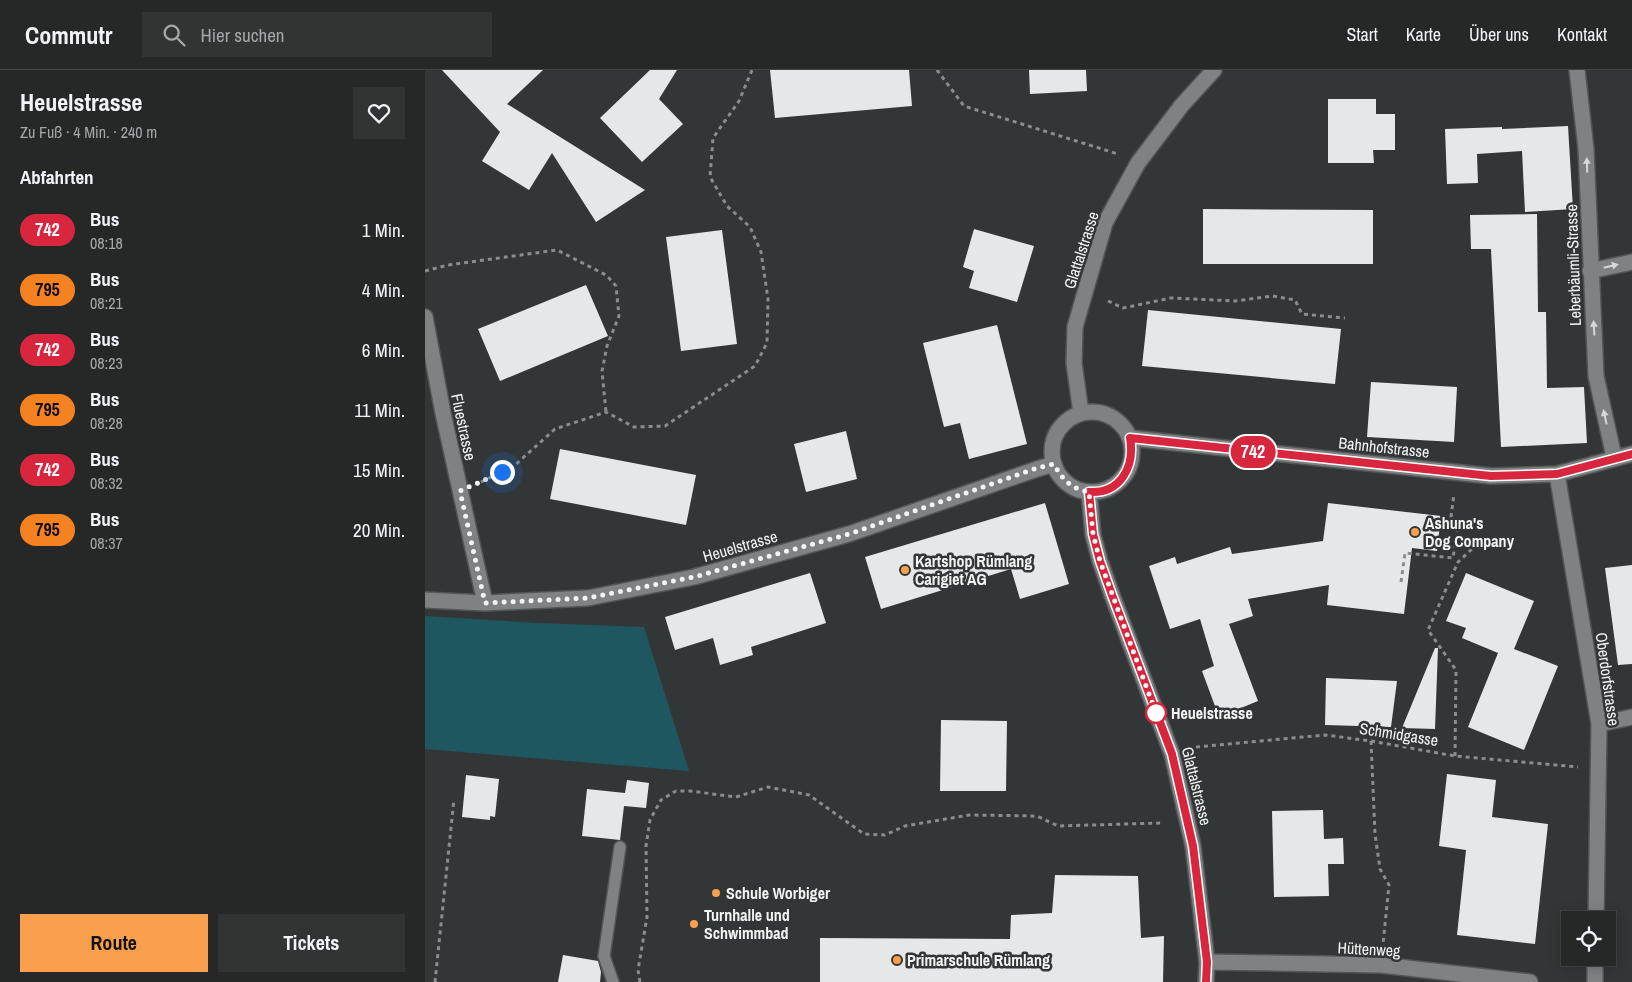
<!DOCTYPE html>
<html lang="de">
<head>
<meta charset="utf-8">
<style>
  :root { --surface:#262828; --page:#323434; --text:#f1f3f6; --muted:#a4a6a8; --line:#424445; --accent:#f99f4d }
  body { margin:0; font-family:"Archivo Narrow",sans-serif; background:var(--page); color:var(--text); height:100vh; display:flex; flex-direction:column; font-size:19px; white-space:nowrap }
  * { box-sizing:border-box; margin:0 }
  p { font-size:16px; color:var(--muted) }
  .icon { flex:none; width:28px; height:28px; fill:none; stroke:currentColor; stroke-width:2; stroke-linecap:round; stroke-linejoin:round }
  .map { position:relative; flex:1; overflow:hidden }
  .details { display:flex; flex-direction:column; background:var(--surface); width:425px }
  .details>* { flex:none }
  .badge { padding:0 10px; border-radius:16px; font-size:18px; line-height:32px }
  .tools { position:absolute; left:1136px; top:841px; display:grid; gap:10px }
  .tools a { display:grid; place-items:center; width:55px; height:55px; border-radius:0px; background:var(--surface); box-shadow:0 2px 12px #0003,0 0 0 1px var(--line); font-size:25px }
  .you { position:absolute; width:25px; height:25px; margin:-12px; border:4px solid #fff; border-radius:50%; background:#1a73e8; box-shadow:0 0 0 8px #1a73e833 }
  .map>.badge { position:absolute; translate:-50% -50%; box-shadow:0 0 0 2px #fff }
  h2 { padding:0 20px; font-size:19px; line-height:45px }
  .round { display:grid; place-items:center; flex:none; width:52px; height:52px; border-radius:0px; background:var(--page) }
  .headline { display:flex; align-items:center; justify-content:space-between; height:85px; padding:0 20px }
  h1 { font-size:24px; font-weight:700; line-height:38px }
  .action { display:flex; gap:10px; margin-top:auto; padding:10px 20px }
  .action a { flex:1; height:58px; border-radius:0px; background:var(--accent); color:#111; font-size:20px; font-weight:700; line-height:58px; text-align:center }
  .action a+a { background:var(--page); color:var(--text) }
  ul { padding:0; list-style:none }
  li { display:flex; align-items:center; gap:15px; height:60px; padding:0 20px }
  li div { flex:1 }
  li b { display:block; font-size:19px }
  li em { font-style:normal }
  li .badge { min-width:55px; font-weight:700; text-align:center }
  header { display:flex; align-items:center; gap:30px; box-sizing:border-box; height:70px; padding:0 25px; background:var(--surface); border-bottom:1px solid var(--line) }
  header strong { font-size:24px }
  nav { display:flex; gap:28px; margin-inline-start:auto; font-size:18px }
  .search { width:350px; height:45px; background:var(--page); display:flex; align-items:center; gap:12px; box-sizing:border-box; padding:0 18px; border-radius:0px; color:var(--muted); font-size:19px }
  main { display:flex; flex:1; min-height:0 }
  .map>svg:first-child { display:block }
  .green { fill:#1f5761 }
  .building { fill:#e4e8e9 }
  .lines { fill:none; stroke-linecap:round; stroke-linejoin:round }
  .service-casing { stroke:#525556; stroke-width:14 }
  .minor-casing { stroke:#525556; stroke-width:18 }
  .tertiary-casing { stroke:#525556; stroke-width:18 }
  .path { stroke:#8a8d8d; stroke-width:3; stroke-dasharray:4 4; stroke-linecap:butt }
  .service { stroke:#7e8282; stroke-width:11 }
  .minor { stroke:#7e8282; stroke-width:15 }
  .tertiary { stroke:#7e8282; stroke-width:15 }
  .oneway { fill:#d6d8d8 }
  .line-casing { stroke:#fff; stroke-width:11 }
  .line { stroke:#d7263d; stroke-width:8 }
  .walk { stroke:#f3f5f5; stroke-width:5; stroke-dasharray:0 9 }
  .poi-dot { fill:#f99f4d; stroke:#333636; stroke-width:2 }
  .stop-dot { fill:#fff; stroke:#d7263d; stroke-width:2.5 }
  .labels { text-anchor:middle; stroke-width:5; stroke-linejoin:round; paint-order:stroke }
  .street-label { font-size:16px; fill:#f3f5f5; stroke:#333636 }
  .poi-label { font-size:16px; font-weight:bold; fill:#f3f5f5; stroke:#333636; text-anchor:start }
  .stop-label { font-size:16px; font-weight:bold; fill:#f3f5f5; stroke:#333636; text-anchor:start }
</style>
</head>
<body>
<header>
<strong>Commutr</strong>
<div class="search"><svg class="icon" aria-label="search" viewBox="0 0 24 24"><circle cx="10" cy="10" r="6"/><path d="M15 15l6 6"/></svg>Hier suchen</div>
<nav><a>Start</a><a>Karte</a><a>Über uns</a><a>Kontakt</a></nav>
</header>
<main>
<section class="details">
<div class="headline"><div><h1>Heuelstrasse</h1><p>Zu Fuß · 4 Min. · 240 m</p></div><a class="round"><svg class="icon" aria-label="heart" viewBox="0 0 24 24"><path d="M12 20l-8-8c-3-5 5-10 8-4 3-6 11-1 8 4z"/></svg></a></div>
<h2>Abfahrten</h2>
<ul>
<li><span class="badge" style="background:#d7263d;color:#fff">742</span><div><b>Bus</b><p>08:18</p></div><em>1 Min.</em></li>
<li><span class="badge" style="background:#f58220;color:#111">795</span><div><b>Bus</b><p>08:21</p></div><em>4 Min.</em></li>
<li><span class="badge" style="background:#d7263d;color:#fff">742</span><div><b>Bus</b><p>08:23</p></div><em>6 Min.</em></li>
<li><span class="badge" style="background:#f58220;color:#111">795</span><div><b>Bus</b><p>08:28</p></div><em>11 Min.</em></li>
<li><span class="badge" style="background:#d7263d;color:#fff">742</span><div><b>Bus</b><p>08:32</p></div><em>15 Min.</em></li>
<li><span class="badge" style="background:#f58220;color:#111">795</span><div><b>Bus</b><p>08:37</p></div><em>20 Min.</em></li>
</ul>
<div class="action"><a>Route</a><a>Tickets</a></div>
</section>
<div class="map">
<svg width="1207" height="912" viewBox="0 0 1207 912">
  <rect width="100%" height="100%" fill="#333636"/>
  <!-- green -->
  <path class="green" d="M0,546l112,7 107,4 45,144 -264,-22z"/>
  <!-- building -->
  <path class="building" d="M17,0h101l-36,34 138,86 -49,32 -44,-69 -23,37 -47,-29 18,-29z
    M225,0h27l-18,29 24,25 -41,38 -42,-44z
    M345,0h139l3,36 -137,12z
    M604,0h57l1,21 -57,3z
    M903,29h48v15h19v36h-22l1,13h-46z
    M1143,56l5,83 -48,3 -3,-61 -45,3 1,29 -31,1 -2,-55 57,-2v2z
    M778,139l170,1v54h-170z
    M1112,144l1,98h8l1,76 37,-1 3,56 -86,4 -10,-198h-20l-1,-34z
    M549,159l60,17 -17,56 -48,-14 5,-17 -11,-4z
    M297,160l15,114 -56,7 -15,-114z
    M161,215l22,51 -108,45 -22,-52z
    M723,240l193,19 -6,55 -193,-18z
    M572,255l30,119 -58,15 -9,-36 -16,4 -21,-84z
    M946,312l86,5 -3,55 -87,-5z
    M421,361l11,48 -51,13 -12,-48z
    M135,379l136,26 -10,50 -136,-26z
    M620,433l24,81 -49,15 -9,-30 -130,40 -16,-52z
    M903,433l113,13 -4,35 -25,-3 -8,66 -77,-9 2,-20 -81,14 5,17 -24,8 29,77 -39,16 -17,-46 12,-5 -14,-47 -30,10 -21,-63 26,-9 2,7 53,-17 2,7 91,-13z
    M1207,495v99l-14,1 -13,-97z
    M385,503l16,50 -75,24 2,8 -33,10 -7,-27 -38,12 -10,-33z
    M1041,503l68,28 -20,48 44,17 -34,84 -56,-23 30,-74 -36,-15 4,-10 -20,-7z
    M1010,578h3l-3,81 -33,-1z
    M901,608l71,3 -6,46 -66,-2z
    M516,650l66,1 -1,70h-66z
    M1022,704l49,6 -4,37 56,7 -13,120 -78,-9 9,-85 -27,-4z
    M41,705l33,4 -4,38 -5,-1v4l-28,-3z
    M202,710l22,3 -3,25 -22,-2 -4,34 -38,-4 5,-47 38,4z
    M898,740l1,29 19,-1 1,26h-16l1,32 -55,1 -2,-86z
    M630,805l83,1 3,62 23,-2 -1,46h-343v-44l190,1 1,-24 41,-2z
    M138,885l35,6 3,11 -1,10h-42z"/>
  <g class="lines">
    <!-- service casing -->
    <g class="service-casing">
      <path id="service" d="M188,912l-9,-26 16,-109"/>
    </g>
    <!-- minor casing -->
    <g class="minor-casing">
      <path id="minor" d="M1152,0l9,79 10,227 18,81
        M1165,201l42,-9
        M0,247l18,96 42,190
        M705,368l361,38 66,-2 75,-20
        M1132,404l42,250 -3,196
        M0,530l60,3 103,-5 106,-21 155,-43 188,-65 17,-5
        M1174,654l33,-7
        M782,892l174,3 149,17
        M1170,912v-24"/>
    </g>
    <!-- tertiary casing -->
    <g class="tertiary-casing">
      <path id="tertiary" d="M627 382a40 40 0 1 1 80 0a40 40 0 1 1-80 0Z
        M656,343l-7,-50 1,-36 30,-104 33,-60 44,-58 32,-35
        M664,422l4,43 7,26 12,34 60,159 21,92 14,116 -1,20"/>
    </g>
    <!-- path -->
    <path class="path" d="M512,0l27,36 154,48
      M0,201l23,-6 109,-15 49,25 10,11 3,30 -12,30 -5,25 4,41
      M683,231l15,7 48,-10 64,3 38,-5 22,4 7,14 43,4
      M56,412l33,-16 41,-37 51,-17 28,15 31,-1 90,-60 12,-23 1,-44 -7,-47 -11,-25 -23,-21 -17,-29 3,-39 26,-37 13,-31
      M976,512l4,-29 48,5 4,-27 -6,-14 3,-23
      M946,671l4,93 5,35 9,16 -6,59
      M771,677l129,-12 46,6 84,15 123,11
      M1030,686l1,-86 -28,-40 30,-68 18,-17 15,1
      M10,912l19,-183
      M215,912l-2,-12 9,-53 -1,-71 4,-26 11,-20 15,-9h14l46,6 32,-10 41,8 55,39 21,1 20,-9 64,-11 68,1 21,10 103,-3"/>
    <!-- service -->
    <use href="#service" class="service"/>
    <!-- minor -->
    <use href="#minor" class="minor"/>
    <!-- tertiary -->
    <use href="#tertiary" class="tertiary"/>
  </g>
  <!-- one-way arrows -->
  <defs><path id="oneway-solid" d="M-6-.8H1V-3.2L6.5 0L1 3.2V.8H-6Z" transform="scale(1.25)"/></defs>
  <g class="oneway">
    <use href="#oneway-solid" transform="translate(1162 95) rotate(-92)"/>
    <use href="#oneway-solid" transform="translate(1186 196) rotate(-13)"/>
    <use href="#oneway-solid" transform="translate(1169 258) rotate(-93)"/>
    <use href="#oneway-solid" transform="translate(1180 347) rotate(-102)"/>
  </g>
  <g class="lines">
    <!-- line casing -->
    <g class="line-casing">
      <path id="line" d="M781,912l1,-20 -14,-116 -21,-92 -60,-159 -12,-34 -7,-27 -4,-42c32,2 46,-26 41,-54l361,38 66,-2 75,-20"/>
    </g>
    <!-- line -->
    <use href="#line" class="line"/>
    <!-- walk -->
    <path class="walk" d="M77,402l-42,19 25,112 103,-5 106,-21 155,-43 188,-66 17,-4c8,15 17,25 35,28l4,42 7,27 56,152"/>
  </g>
  <!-- markers -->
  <g class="poi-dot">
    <circle cx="990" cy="462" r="5"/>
    <circle cx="480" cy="500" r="5"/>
    <circle cx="291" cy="823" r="5"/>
    <circle cx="269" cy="854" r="5"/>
    <circle cx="472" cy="890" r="5"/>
  </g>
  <circle class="stop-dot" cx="731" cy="643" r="10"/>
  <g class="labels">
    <!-- street labels -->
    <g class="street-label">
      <text transform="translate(656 180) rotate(-72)" y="6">Glattalstrasse</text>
      <text transform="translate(1148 195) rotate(-92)" y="6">Leberbäumli-Strasse</text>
      <text transform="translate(39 357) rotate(78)" y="6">Fluestrasse</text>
      <text transform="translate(959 377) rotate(6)" y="6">Bahnhofstrasse</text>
      <text transform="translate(315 476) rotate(-16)" y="6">Heuelstrasse</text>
      <text transform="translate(1183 609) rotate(82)" y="6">Oberdorfstrasse</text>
      <text transform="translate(974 664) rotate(9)" y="6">Schmidgasse</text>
      <text transform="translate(772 716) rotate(76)" y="6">Glattalstrasse</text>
      <text transform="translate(944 879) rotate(3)" y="6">Hüttenweg</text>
    </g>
    <!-- poi labels -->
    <g class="poi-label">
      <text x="1000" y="459">Ashuna's<tspan x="1000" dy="18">Dog Company</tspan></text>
      <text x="490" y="497">Kartshop Rümlang<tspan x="490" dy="18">Carigiet AG</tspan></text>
      <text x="301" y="829">Schule Worbiger</text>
      <text x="279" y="851">Turnhalle und<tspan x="279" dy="18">Schwimmbad</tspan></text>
      <text x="482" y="896">Primarschule Rümlang</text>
    </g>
    <!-- stop labels -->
    <g class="stop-label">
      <text x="746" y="649">Heuelstrasse</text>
    </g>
  </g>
</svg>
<div class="tools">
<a><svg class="icon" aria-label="locate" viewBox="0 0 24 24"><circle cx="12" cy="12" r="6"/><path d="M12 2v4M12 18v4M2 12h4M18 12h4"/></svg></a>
</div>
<div class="you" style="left:77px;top:402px"></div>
<b class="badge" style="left:828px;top:382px;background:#d7263d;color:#fff">742</b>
</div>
</main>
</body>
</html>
